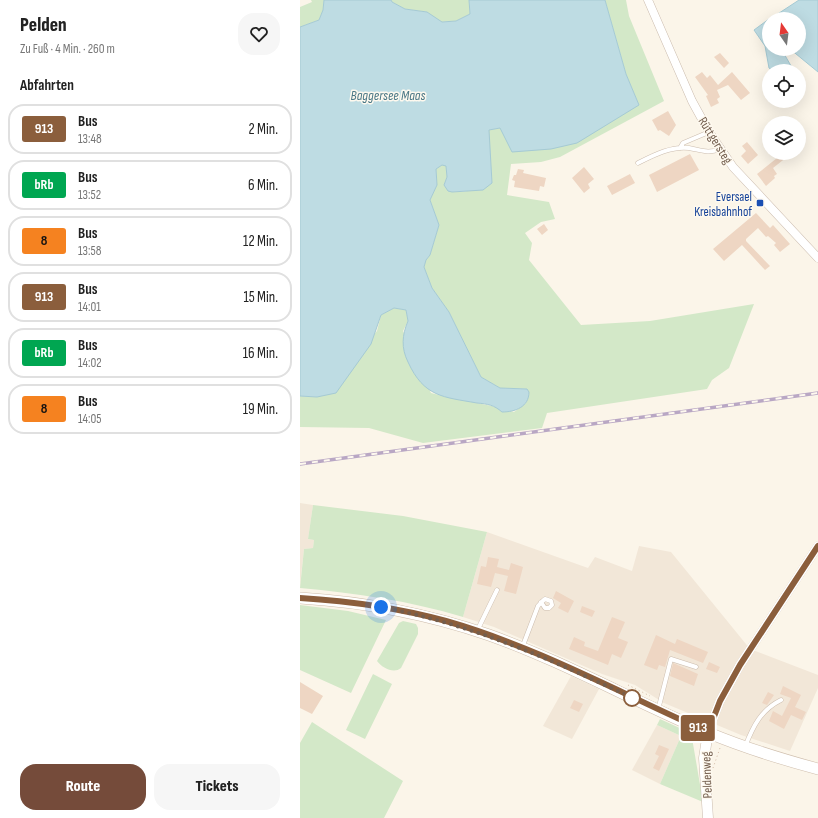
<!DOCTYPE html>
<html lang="de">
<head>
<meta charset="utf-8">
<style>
  :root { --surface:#fff; --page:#f6f6f6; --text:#222; --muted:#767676; --line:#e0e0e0; --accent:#754b3a }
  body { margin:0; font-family:"Sofia Sans Condensed",sans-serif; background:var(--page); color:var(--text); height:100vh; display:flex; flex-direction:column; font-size:15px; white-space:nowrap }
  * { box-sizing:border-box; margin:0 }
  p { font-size:13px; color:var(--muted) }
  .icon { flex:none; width:22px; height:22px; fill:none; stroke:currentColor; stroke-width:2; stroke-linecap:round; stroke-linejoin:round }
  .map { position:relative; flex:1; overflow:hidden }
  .side { display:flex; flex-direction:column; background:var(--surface); width:300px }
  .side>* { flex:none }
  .badge { padding:0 8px; border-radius:3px; font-size:14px; line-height:26px }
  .needle { width:26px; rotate:346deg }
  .controls { position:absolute; left:462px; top:12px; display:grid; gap:8px }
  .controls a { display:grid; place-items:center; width:44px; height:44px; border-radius:50%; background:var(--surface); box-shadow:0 4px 16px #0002; font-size:20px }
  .you { position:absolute; width:20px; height:20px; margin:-10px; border:3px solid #fff; border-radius:50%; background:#1a73e8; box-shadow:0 0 0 6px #1a73e833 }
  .map>.badge { position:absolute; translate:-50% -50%; box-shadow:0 0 0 2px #fff }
  h2 { padding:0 20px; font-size:15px; line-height:36px }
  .round { display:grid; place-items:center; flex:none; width:42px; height:42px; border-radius:16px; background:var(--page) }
  .head { display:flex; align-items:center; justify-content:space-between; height:68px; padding:0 20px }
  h1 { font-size:19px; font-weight:800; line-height:30px }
  .primary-button { display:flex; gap:8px; margin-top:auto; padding:8px 20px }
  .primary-button a { flex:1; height:46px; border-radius:16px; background:var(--accent); color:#fff; font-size:16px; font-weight:800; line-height:46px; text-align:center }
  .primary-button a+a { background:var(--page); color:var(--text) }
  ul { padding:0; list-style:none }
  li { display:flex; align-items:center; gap:12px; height:50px; margin:0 8px 6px; padding:0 12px; border:2px solid var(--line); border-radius:16px }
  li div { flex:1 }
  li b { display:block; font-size:15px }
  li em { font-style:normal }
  li .badge { min-width:44px; font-weight:700; text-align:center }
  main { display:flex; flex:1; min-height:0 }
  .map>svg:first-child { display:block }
  .residential { fill:#f2e7d8 }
  .green { fill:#d3e8c8 }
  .water { fill:#bedce3; stroke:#a5cad4 }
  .building { fill:#eed6c3 }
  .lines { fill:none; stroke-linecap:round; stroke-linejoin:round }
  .service-casing { stroke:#ccbdaf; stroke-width:5 }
  .minor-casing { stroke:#ccbdaf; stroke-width:9 }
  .tertiary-casing { stroke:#ccbdaf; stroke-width:11 }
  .secondary-casing { stroke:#cfbead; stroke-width:12 }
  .path { stroke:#d3baa5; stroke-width:1; stroke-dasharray:1 3; stroke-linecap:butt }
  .service { stroke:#fff; stroke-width:4 }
  .minor { stroke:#fff; stroke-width:8 }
  .tertiary { stroke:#fff; stroke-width:10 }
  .secondary { stroke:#fff; stroke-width:11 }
  .rail-casing { stroke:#b9a7c4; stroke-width:3.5 }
  .rail { stroke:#fef9ef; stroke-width:2; stroke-dasharray:6; stroke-linecap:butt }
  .line-casing { stroke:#fff; stroke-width:9 }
  .line { stroke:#8b5e3c; stroke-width:6 }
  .walk { stroke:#735e4e; stroke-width:4; stroke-dasharray:0 7.2 }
  .transit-dot { fill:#1a4fb4; stroke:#fef9ef; stroke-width:1.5 }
  .stop-dot { fill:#fff; stroke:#8b5e3c; stroke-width:2 }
  .labels { text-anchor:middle; stroke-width:3; stroke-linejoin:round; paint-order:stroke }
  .street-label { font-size:13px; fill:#735e4e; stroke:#fef9ef }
  .transit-label { font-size:13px; fill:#164399; stroke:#fef9ef; text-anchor:end }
  .water-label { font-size:14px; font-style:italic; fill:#4a7785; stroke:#fef9ef }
</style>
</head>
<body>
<main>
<section class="side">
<div class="head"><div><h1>Pelden</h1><p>Zu Fuß · 4 Min. · 260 m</p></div><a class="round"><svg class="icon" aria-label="heart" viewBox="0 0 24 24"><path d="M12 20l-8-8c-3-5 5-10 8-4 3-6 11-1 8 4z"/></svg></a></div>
<h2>Abfahrten</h2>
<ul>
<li><span class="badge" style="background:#8b5e3c;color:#fff">913</span><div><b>Bus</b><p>13:48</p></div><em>2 Min.</em></li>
<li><span class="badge" style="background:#00a651;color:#fff">bRb</span><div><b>Bus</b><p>13:52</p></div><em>6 Min.</em></li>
<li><span class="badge" style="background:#f58220;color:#111">8</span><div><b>Bus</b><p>13:58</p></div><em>12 Min.</em></li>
<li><span class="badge" style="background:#8b5e3c;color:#fff">913</span><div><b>Bus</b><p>14:01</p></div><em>15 Min.</em></li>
<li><span class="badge" style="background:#00a651;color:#fff">bRb</span><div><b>Bus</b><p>14:02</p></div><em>16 Min.</em></li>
<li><span class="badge" style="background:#f58220;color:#111">8</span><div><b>Bus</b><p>14:05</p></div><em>19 Min.</em></li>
</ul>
<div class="primary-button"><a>Route</a><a>Tickets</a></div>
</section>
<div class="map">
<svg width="518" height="818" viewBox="0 0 518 818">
  <rect width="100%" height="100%" fill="#fbf5e9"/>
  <!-- residential -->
  <path class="residential" d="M0,503l13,2 -5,34 6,1 -1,8 -9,1 -4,37z
    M187,532l101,36 7,-11 37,14 7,-25 32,6 79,97 68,26v13l-28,63 -49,-16 -77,-32 -29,-18 -33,-11 -108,-47 -31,-10z
    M271,676l28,13 -27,50 -29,-13z
    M357,725l24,11 -21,48 -28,-14z"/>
  <!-- green -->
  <path class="green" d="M11,0h13l-1,10 -4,10 -19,7v-20l12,-5z
    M91,0h78l1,14 -14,7 -15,1 -14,-10 -22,-3 -13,-7z
    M305,0h21l3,16 35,85 -104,56 -19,5 -30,2 -4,31 42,7 6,17 -14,3 -16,11 7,10 -3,17 52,65 69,-4 104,-17 -25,64 -17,12 -5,9 -160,24 -5,15 -119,15 -54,-15 -69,-1v-31l17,1 60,-66 4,-16 13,-7 12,2 2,11 -5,10 28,62c28,8 56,10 83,19l12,-9 1,-14 -27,-1 -19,-11 -32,-65 -17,-24 -8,-21 2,-7 4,-5 9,-30 -9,-25 7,-15 -1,-16 6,-4h4l1,12 -3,8c9,15 35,2 48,-2l-4,-53 151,-25 -13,-31z
    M13,505l90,11 84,16 -24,85c-53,-16 -107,-24 -163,-29l4,-39 9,-1 1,-8 -6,-1z
    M0,605l48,6 38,9 -35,73 -51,-23z
    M103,621l13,3 2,4v6l-17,34c-7,6 -19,0 -24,-7l22,-38z
    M73,674l19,10 -27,55 -19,-9z
    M360,719l24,11 8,8 11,64 -43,-18 21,-48 -24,-11z
    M12,722l91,59 -19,37h-84v-75z"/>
  <!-- water -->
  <path class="water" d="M24,0h67l1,2 13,7 22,3 15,10 14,-1 14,-7 -1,-14h136l21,74 13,31 -62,38 -26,6 -39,3 -12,-24 -11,2 3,53 -9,7 -31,2 -4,-1 -4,-6 3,-8 -1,-11 -4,-1 -6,4 1,16 -7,15 9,25 -9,30 -4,5 -2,7 8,21 17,24 32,65 19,11 27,1 2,3c0,15 -14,20 -27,20 -8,-7 -14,-8 -25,-9 -34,-6 -53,-6 -69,-41 -7,-14 -6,-27 0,-41l-2,-11 -12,-2 -13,7 -10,29 -35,49 -19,4 -17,-1v-369l19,-7 4,-10z
    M499,0h19v72l-28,-23h9v-30h-29z
    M469,19v30h17l-3,3 11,19h-21l-4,-3 -4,-22 -11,-16z"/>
  <!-- building -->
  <path class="building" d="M420,53l9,10 -5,5 -10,-11z
    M402,72l5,6 3,-3 8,10 14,-13 18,21 -9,7 -13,-15 -11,5 3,7 -3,2 2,4 -8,4 -5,-11 2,-1 -13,-18z
    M368,111l8,14 -7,11 -9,-6 -2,1 -6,-11z
    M447,142l11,13 -10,9 -7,-8 5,-5 -4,-5z
    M473,153h19l-19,15 4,6 -3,2 1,2 -9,8 -9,-12 20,-16z
    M390,154l9,16 -42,22 -8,-17z
    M284,167l10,12 -6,5 2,4 -6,5 -12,-15z
    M218,169l6,1 -1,3 23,5 -2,9 -4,-1 -1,5 -25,-4 1,-6 -3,-1 2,-5h2z
    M330,174l5,9 -23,12 -5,-9z
    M456,213l14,15 3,-3 17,19 -10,8 -6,-7 2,-2 -8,-7 -2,1 -8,-9 -12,11v2l24,25 -5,4 -23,-25 -18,16 -11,-12z
    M244,224l4,6 -6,5 -5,-6z
    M188,557l11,2 -2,8 12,3 2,-7 12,4 -7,27 -12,-3 4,-15 -13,-3 -4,14 -14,-3 4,-18 5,1z
    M256,591l18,10 -6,12 -10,-5 3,-5 -8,-5z
    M282,606l13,5 -3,6 -12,-5z
    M312,617l13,5 -7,16 10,4 -7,16 -9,-4 -4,11 -39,-16 5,-12 11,5 -1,4 14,5z
    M356,635l19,9 2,-5 31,13 -5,11 -33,-13 -5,17 -6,-2 -2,5 -13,-5z
    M409,662l11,5 -3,6 -11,-4z
    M373,663l25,11 -4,12 -24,-10z
    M0,682l23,14 -11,18 -12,-6z
    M483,686l18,9 -6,12 11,5 -4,8 -11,-5 -7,14 -15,-8 4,-10 9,5 9,-18 -11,-4z
    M468,692l6,3 -7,10 -5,-2z
    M274,700l9,4 -4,8 -9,-4z
    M359,745l10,4 -10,22 -6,-3 6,-12 -4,-2z"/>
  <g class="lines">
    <!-- service casing -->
    <g class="service-casing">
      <path id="service" d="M380,148l3,-5 26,-11
        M338,163c16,-8 33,-17 51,-15 12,2 19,6 31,1
        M177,631l20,-41
        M222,648l16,-42c2,-2 4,-5 7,-7l6,2 1,4 -3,3h-4l-4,-6
        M358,710l13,-51 25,8
        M445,747c8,-21 16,-37 36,-47"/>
    </g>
    <!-- minor casing -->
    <g class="minor-casing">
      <path id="minor" d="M348,0l44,101 17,31 24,35 85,91
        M408,732l12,-31 20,-36 78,-119"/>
    </g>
    <!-- tertiary casing -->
    <g class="tertiary-casing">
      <path id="tertiary" d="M408,732l-4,26 4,60"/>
    </g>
    <!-- secondary casing -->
    <g class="secondary-casing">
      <path id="secondary" d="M0,598c65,4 128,16 189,37 76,27 146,67 220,98 36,15 72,26 109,36"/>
    </g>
    <!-- path -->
    <path class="path" d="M328,685l22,11
      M413,768l7,-20"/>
    <!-- service -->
    <use href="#service" class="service"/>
    <!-- minor -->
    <use href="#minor" class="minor"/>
    <!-- tertiary -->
    <use href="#tertiary" class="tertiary"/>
    <!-- secondary -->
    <use href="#secondary" class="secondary"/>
    <!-- rail casing -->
    <g class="rail-casing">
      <path id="rail" d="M0,464l518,-71"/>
    </g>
    <!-- rail -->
    <use href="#rail" class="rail"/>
  </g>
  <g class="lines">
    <!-- line casing -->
    <g class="line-casing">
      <path id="line" d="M0,598c49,3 99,10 146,23 91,26 176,73 262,111l12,-31 20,-36 78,-119"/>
    </g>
    <!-- line -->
    <use href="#line" class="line"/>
    <!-- walk -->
    <path class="walk" d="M81,607c70,14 128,35 193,64 19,9 39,17 58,27"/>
  </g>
  <!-- markers -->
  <rect class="transit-dot" x="456" y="199" width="8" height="8" rx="2"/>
  <circle class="stop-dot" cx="332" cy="698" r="8"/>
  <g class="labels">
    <!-- street labels -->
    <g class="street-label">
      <text transform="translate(416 140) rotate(58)" y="5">Rüttgersteg</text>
      <text transform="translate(406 775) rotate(-92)" y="5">Peldenweg</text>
    </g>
    <!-- transit labels -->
    <g class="transit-label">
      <text x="452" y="201">Eversael<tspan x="452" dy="15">Kreisbahnhof</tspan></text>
    </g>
    <!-- water labels -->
    <g class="water-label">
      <text x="88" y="100">Baggersee Maas</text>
    </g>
  </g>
</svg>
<div class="controls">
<a><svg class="needle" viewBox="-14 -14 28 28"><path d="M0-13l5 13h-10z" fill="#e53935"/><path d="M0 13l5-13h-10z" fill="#767676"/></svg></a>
<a><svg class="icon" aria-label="locate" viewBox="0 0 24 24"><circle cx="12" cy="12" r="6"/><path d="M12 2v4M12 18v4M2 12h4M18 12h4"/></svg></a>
<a><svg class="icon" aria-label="layers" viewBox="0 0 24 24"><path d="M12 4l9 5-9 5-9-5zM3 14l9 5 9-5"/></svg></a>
</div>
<div class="you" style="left:81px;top:607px"></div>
<b class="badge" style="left:398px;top:728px;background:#8b5e3c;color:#fff">913</b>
</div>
</main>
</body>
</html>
